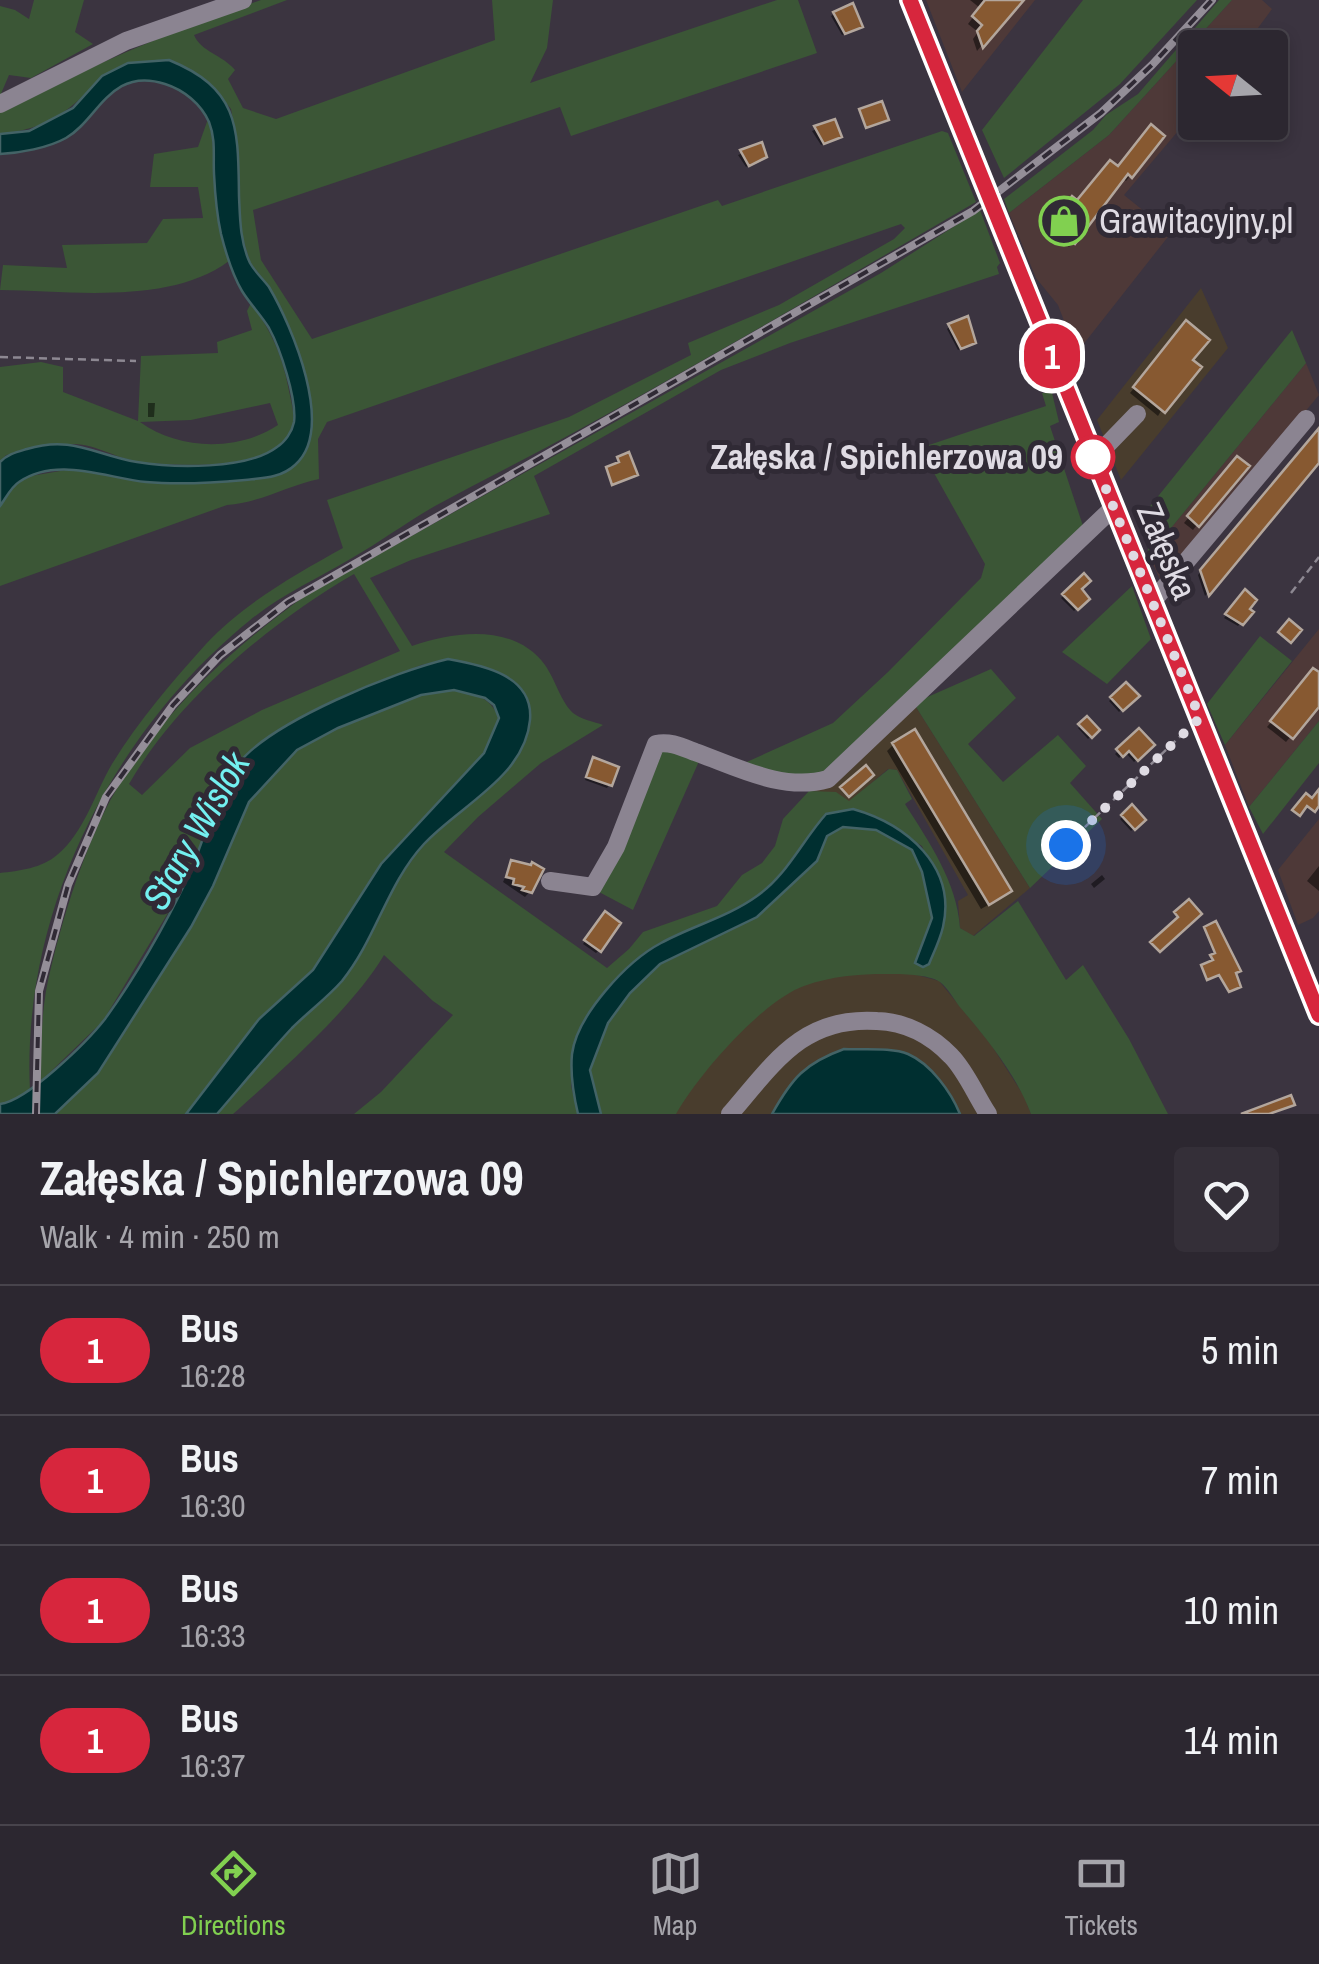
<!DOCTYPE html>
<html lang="en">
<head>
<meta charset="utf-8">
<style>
  :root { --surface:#2c2730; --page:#342f38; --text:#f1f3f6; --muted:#a6a5ab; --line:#48444c; --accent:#81d050 }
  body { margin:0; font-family:"Archivo Narrow",sans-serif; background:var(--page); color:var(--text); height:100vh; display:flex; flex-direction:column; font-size:38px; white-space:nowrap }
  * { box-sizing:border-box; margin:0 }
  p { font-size:32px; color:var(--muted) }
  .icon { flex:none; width:55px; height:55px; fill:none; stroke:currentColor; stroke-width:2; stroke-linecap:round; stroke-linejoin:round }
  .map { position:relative; height:1114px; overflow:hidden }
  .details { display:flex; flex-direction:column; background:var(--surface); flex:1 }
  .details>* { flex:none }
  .badge { padding:0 20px; border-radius:32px; font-size:35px; line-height:65px }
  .needle { width:65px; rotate:288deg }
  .tools { position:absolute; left:1178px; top:30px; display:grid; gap:20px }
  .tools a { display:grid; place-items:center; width:110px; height:110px; border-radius:10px; background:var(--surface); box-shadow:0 5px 15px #0003,0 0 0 2px var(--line); font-size:50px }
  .you { position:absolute; width:50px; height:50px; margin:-25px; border:8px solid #fff; border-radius:50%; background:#1a73e8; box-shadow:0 0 0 15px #1a73e833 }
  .map>.badge { position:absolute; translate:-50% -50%; box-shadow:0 0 0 5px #fff }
  .round { display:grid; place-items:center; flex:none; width:105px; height:105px; border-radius:10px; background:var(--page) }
  .overview { display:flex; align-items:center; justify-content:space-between; height:170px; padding:0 40px }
  h1 { font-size:48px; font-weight:700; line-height:75px }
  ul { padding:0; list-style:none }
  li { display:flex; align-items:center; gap:30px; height:130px; padding:0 40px; border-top:2px solid var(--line) }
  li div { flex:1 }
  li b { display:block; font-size:38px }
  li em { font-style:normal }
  li .badge { min-width:110px; font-weight:700; text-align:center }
  .dock { display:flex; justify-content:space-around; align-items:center; height:140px; border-top:2px solid var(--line); background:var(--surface); font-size:28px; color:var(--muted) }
  .dock a { display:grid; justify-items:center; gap:5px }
  .dock .on { color:var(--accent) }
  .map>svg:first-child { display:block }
  .commercial { fill:#4e3938 }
  .industrial { fill:#493d2d }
  .green { fill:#3b5636; fill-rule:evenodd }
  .water { fill:#002f30; stroke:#436366; stroke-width:2.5 }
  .shadow { fill:#0007 }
  .building { fill:#875931; stroke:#b3a69c; stroke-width:2.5 }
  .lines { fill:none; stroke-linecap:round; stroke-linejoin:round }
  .path { stroke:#8d8892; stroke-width:2.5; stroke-dasharray:8 5; stroke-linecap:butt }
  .minor { stroke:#8b8491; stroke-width:18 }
  .rail-casing { stroke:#948e98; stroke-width:8 }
  .rail { stroke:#302a35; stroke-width:4; stroke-dasharray:11; stroke-linecap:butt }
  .line-casing { stroke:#fff; stroke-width:22 }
  .line { stroke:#d7263d; stroke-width:15 }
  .walk { stroke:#dfdbe3; stroke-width:10; stroke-dasharray:0 18 }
  .stop-dot { fill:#fff; stroke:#d7263d; stroke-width:5 }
  .labels { text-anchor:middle; stroke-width:10; stroke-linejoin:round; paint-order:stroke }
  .poi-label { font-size:35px; fill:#dfdbe3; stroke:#302a35; text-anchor:start }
  .stop-label { font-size:35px; font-weight:bold; fill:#dfdbe3; stroke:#302a35; text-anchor:end }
  .street-label { font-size:35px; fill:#dfdbe3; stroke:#302a35 }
  .water-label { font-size:38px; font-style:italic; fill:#73f0f0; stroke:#302a35 }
</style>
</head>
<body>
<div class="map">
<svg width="1319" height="1114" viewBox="0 0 1319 1114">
  <rect width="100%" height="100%" fill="#3b3440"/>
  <!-- commercial -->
  <path class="commercial" d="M926,0h109l-73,92z
    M1232,0h30l10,9 -28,38 -49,1v63l-71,84 47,38 -100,127 -5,-34 -8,-21 -22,-27 -27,-65 100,-78z
    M1306,363l13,32 -157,189 -13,-29z
    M1319,629v92l-70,86 -24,-62z
    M1319,819v92l-6,7 -15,7 -20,-55z"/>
  <!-- industrial -->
  <path class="industrial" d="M1201,288l27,60 -107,132 -24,-60z
    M916,707l114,181 -57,48 -13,-8 -2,-27 10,-6 -71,-125 -9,-1 -39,33 -40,-11z
    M781,938l158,43 51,62 34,53 7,18h-417z"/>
  <!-- green -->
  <path class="green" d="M34,0h50l-9,32 18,12 -62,34 -22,-3 -9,21v-90l15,4 14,9z
    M261,0h26l-93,35c7,17 29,20 41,35l-7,9 15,29 33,11 219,-79 -3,-40h61l-6,48 -17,35 247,-83h21l19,53 -246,83 -11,-29 -307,103 8,50 51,79 406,-139 4,6 220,-75 6,2 28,69c-131,76 -261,153 -394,226 -48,27 -98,51 -147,78 -28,16 -55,36 -83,52 -35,21 -72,37 -103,63 -137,112 -228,291 -219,470l-20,12 -10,1v-231c19,-2 42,-5 57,-18 27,-22 38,-62 55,-91 27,-44 60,-82 94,-120 37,-40 90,-70 137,-96l-16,-48 242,-83 122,-62 -3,-12 91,-38 115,-66 11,-11 -4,-4 -574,198 -9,17 1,40c-32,7 -60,24 -92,26l-227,81v-80l17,-23 14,-7 35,-6h23l55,12 39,2 126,-41 -24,-121 -16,-35 -19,-25 -10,-34 -2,-80 -7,-39 -21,-26 -108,-7c-31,35 -55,53 -102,58v-22c85,-44 170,-81 261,-112z
    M1083,0h114l-77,84 -116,94 -22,-48z
    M1219,0h13l-123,135 -100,78 -5,-14 89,-69 13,-15 32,-21z
    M208,119c6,20 5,35 6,55 1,30 7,59 15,87 -59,44 -158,30 -229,29l3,-25 64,3 -5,-23 85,-2 16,-24 40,-1 -5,-31h-48l4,-33 44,-7z
    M980,210l20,53 -3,4 2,7 -209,69 -69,27 -187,106 16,38 -139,46 -41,18 42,68c43,-15 102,-23 133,19 10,14 16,37 28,48 7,6 22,9 30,12l-62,38 -63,54 -34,35 163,116 22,-19 14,-17 74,-26 25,-31 20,-12 13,-17 8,-27 26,-28 27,1 13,9 40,-32 8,1 15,29 -7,5c24,38 52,78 55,124l14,8 44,-35 48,79 17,-15 46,74 39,75h-137c-15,-40 -44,-75 -72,-108 -5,-7 -12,-19 -19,-24 -12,-8 -39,-8 -53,-8 -29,0 -55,2 -83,12 -42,15 -106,89 -128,128h-75l-11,-43 18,-48 22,-30 30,-29 97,-47 60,-56 10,-25 16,-9 33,3 36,20 10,22 10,46 -17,45 28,-32 2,-12v-17l-23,-56 -44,-29 -25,-8 -27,5 -38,54 -28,26 -24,15 -75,33 -19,12 -31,31 -30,40 -10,61 7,28h-224l27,-22 72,-77 -20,-14 -49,-46c-32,54 -103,116 -151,159h-16l76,-87 48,-45 25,-36 25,-56 32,-45 82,-73 26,-56 -6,-22 -18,-18 -59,-17 -27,6 -67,28 -67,33 -31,20 -18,18 -52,119 -83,138 -64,62c2,-30 2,-62 7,-92 13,-65 42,-159 78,-214 48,-74 113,-133 184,-183l573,-321zM354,574l46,77 -138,59 -72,38 -48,47 -13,-11c48,-84 142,-162 225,-210z
    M251,303c19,26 31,51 37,83 2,11 7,27 5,38 -9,49 -116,42 -152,38 -22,-2 -45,-18 -67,-18 -22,1 -46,8 -68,11l-6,7v-95l41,-5 22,5v25l75,29 3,-65 77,-3 -1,-11 35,-12 -5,-19zM270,403l8,22c-41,27 -99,25 -138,-3l51,-2z
    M1292,330l14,33 -157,192 -6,-40z
    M1042,393h10l7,29 -9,4 34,103 -267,250 -77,-14 93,-42 55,-51 93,-94 4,-14 -65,-116 126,-42z
    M1132,586l19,53 -44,45 -45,-32z
    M1260,636l32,25 -67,84 -18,-41z
    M991,669l25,29 -48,46 35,38 55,-47 28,31 -16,17 32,36 -72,69 -114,-181 7,-8z
    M454,690c21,5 36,6 45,28l-15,35 -103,111 -68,106 -54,49 -73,95h-131l43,-41 93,-146 22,-41 36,-84 48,-52 41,-22 83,-33z
    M1319,721v42l-56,71 -14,-27z
    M666,747l34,12 -67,151 -34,-18 58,-138z"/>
  <!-- water -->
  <path class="water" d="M169,60c71,29 69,68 70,136 1,22 1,46 11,67 5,9 13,16 19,24 23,39 67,142 26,178 -14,13 -32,13 -50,15 -33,3 -66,5 -99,2 -40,-4 -89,-26 -127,0 -8,5 -13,16 -19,24v-44c8,-8 17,-10 27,-13 45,-14 68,6 110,13 36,6 110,8 140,-15 8,-5 15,-15 17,-25 3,-23 -14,-74 -25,-94 -8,-13 -19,-24 -27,-37 -10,-17 -16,-37 -21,-57 -4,-18 -6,-40 -7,-60 -1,-18 2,-34 -5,-52 -8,-18 -25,-32 -44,-38 -55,-18 -67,36 -99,54 -18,10 -46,15 -66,16v-20l29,-3 44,-23 29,-32 26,-13z
    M448,659c34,6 86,16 82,61 -5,57 -71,86 -106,124 -37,40 -48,95 -82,137 -15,17 -34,31 -50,47 -26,28 -50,57 -75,86h-31l73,-95 54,-49 68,-106 103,-111 15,-35 -5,-13 -9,-7 -31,-8 -33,5 -83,33 -41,22 -48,52 -36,84 -22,41 -93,146 -43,41h-55v-10c27,-3 87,-62 105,-85 29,-40 60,-93 81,-138 18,-37 27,-85 53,-118 33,-42 157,-92 209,-104z
    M853,809c53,15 104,57 90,118 -3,13 -9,25 -14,37l-6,3 -8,-4 17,-45 -10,-46 -10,-22 -36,-20 -33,-3 -16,9 -10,25 -60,56 -97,47 -30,29 -22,30 -18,47 11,44h-23c-5,-21 -8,-39 -6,-60 5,-39 55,-93 89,-111 31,-17 67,-26 96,-47 30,-21 45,-55 69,-82z
    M844,1049c19,1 48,-2 64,5 23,10 43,38 52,60h-188c20,-36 33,-51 72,-65z"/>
  <!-- shadow -->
  <path class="shadow" d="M970,0h50l-43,51 -4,-12 5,-7 -10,-8 12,-16z
    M834,14l23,15 -15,6 -11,-19z
    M834,122l5,15 -18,8 -9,-14z
    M1146,133l-16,43 -4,5 -4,-3 -53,69 -22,-17 21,-26 9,-1 40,-34z
    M761,146v13l-15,8 -8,-12z
    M950,326l23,16 -15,8 -11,-21z
    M1181,329l9,32 -32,55 -28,-23z
    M148,403h7l-1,14h-6z
    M1319,431v28l-114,137 -7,-21z
    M1233,464l-36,61 -4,5 -9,-7z
    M1084,577l-6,12 9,10 -13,12 -13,-13z
    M1245,593l5,19 -12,14 -14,-8z
    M1319,675v28l-33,39 -19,-15 42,-51z
    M1126,685l10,11 -17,16 -10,-11z
    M1087,720l10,10 -9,9 -10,-11z
    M1139,731l13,14 -18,17 -9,-10 -6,6 -4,-4z
    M894,744l108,153 -21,12 -94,-158z
    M594,760l15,25 -2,3 -22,-8z
    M1132,808l11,12 -12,11 -11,-12z
    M512,863l18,4 4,20 -9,10 -22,-15z
    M1319,866v25l-12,-10z
    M1102,875l3,4 -11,9 -3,-4z
    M602,917l-3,33 -3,3 -13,-9z"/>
  <!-- building -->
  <path class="building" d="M985,0h39l-41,48 -6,-17 5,-6 -10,-9z
    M853,3l10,24 -18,7 -12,-22z
    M882,101l7,19 -23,8 -7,-19z
    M835,119l7,18 -18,7 -10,-18z
    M1151,124l14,12 -33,42 -4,-4 -53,70 -25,-20 22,-28 5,4 33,-40 8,6z
    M762,142l5,15 -18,9 -9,-16z
    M968,316l8,27 -15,6 -13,-25z
    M1186,320l24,20 -17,20 9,7 -37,46 -32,-26z
    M1319,428v35l-110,133 -9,-26z
    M629,452l9,23 -26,10 -6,-18 13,-5 -2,-5z
    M1237,456l13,10 -51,61 -12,-11z
    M1084,573l7,8 -9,8 8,10 -12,11 -16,-16z
    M1245,589l12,11 -7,9 4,3 -11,13 -18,-11z
    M1289,619l13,11 -11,13 -13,-11z
    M1313,668l6,4v35l-26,32 -23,-18z
    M1126,682l14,14 -17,15 -13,-14z
    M1087,716l13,14 -8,8 -14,-14z
    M1139,728l16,17 -17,16 -9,-10 -6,6 -7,-8z
    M915,729l97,162 -23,14 -97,-162z
    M593,757l26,10 -7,19 -26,-9z
    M866,765l8,10 -25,22 -9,-10z
    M1319,789v17l-4,6 -8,-6 -7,10 -8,-6 14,-17 6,5z
    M1132,804l14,16 -11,10 -14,-15z
    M511,860l20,5 1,-3 12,7 -12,24 -10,-3 2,-3 -11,-3 1,-5 -8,-2z
    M1189,899l13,15 -42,38 -10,-10 28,-25 -4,-5z
    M605,911l16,12 -20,29 -17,-12z
    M1216,921l25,50 -5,2 5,14 -12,5 -10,-17 -12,5 -6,-15 12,-5 -3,-5 5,-2 -11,-26z
    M1291,1095l4,10 -26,9h-28z"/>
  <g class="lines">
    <!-- path -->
    <path class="path" d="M0,357l136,4
      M1291,593l28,-36
      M1066,845l122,-116"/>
    <!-- minor -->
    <path class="minor" d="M910,0l409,1015
      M0,104l126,-63 117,-41
      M1091,450l16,-5 30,-31
      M1153,601l153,-182
      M550,881l43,6 23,-40 40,-103c14,-3 26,3 39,8 42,15 88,40 133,27l286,-272
      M730,1114c44,-51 73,-98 147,-93 28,1 54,14 74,35 15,15 25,40 37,58"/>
    <!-- rail casing -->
    <g class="rail-casing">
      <path id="rail" d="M36,1114l3,-123 29,-106 38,-88 67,-92 47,-50 68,-53 685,-391 128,-98 51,-48 60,-65"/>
    </g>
    <!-- rail -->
    <use href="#rail" class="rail"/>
  </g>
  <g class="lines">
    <!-- line casing -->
    <g class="line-casing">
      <path id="line" d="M910,0l409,1015"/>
    </g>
    <!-- line -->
    <use href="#line" class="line"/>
    <!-- walk -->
    <path class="walk" d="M1066,845l134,-127 -110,-268 3,7"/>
  </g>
  <!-- icons -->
  <defs>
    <g id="shop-ring" transform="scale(2.5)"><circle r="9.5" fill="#302a35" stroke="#81d050" stroke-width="1.5"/><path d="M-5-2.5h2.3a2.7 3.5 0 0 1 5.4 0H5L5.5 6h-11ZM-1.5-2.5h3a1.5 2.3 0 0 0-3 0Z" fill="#81d050"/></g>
  </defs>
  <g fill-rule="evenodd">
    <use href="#shop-ring" x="1064" y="221"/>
  </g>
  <!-- markers -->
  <circle class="stop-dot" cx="1093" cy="457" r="20"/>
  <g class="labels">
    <!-- poi labels -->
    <g class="poi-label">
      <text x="1099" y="233">Grawitacyjny.pl</text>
    </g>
    <!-- stop labels -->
    <g class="stop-label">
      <text x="1063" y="469">Załęska / Spichlerzowa 09</text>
    </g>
    <!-- street labels -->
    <g class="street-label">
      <text transform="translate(1167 551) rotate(67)" y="12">Załęska</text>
    </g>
    <!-- water labels -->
    <g class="water-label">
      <text transform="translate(196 831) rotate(-60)" y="13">Stary Wislok</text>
    </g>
  </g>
</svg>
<div class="tools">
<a><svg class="needle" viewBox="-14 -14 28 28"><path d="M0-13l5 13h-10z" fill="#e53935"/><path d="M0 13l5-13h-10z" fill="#a6a5ab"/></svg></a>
</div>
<div class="you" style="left:1066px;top:845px"></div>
<b class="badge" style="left:1052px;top:356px;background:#d7263d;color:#fff">1</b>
</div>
<section class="details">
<div class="overview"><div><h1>Załęska / Spichlerzowa 09</h1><p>Walk · 4 min · 250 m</p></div><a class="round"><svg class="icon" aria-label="heart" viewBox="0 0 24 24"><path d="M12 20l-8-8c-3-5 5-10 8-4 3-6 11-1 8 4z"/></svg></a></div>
<ul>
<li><span class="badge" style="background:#d7263d;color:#fff">1</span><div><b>Bus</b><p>16:28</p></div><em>5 min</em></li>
<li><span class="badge" style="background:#d7263d;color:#fff">1</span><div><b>Bus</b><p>16:30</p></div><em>7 min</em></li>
<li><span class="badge" style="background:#d7263d;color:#fff">1</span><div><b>Bus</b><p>16:33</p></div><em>10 min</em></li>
<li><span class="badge" style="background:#d7263d;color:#fff">1</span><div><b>Bus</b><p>16:37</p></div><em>14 min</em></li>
</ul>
</section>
<nav class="dock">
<a class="on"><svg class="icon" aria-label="directions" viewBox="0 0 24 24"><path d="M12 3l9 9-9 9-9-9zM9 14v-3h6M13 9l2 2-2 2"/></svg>Directions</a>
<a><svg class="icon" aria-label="map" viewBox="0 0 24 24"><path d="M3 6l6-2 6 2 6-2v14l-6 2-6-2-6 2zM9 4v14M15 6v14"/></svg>Map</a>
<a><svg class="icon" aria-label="tickets" viewBox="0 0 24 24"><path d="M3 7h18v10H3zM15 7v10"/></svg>Tickets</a>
</nav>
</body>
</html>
